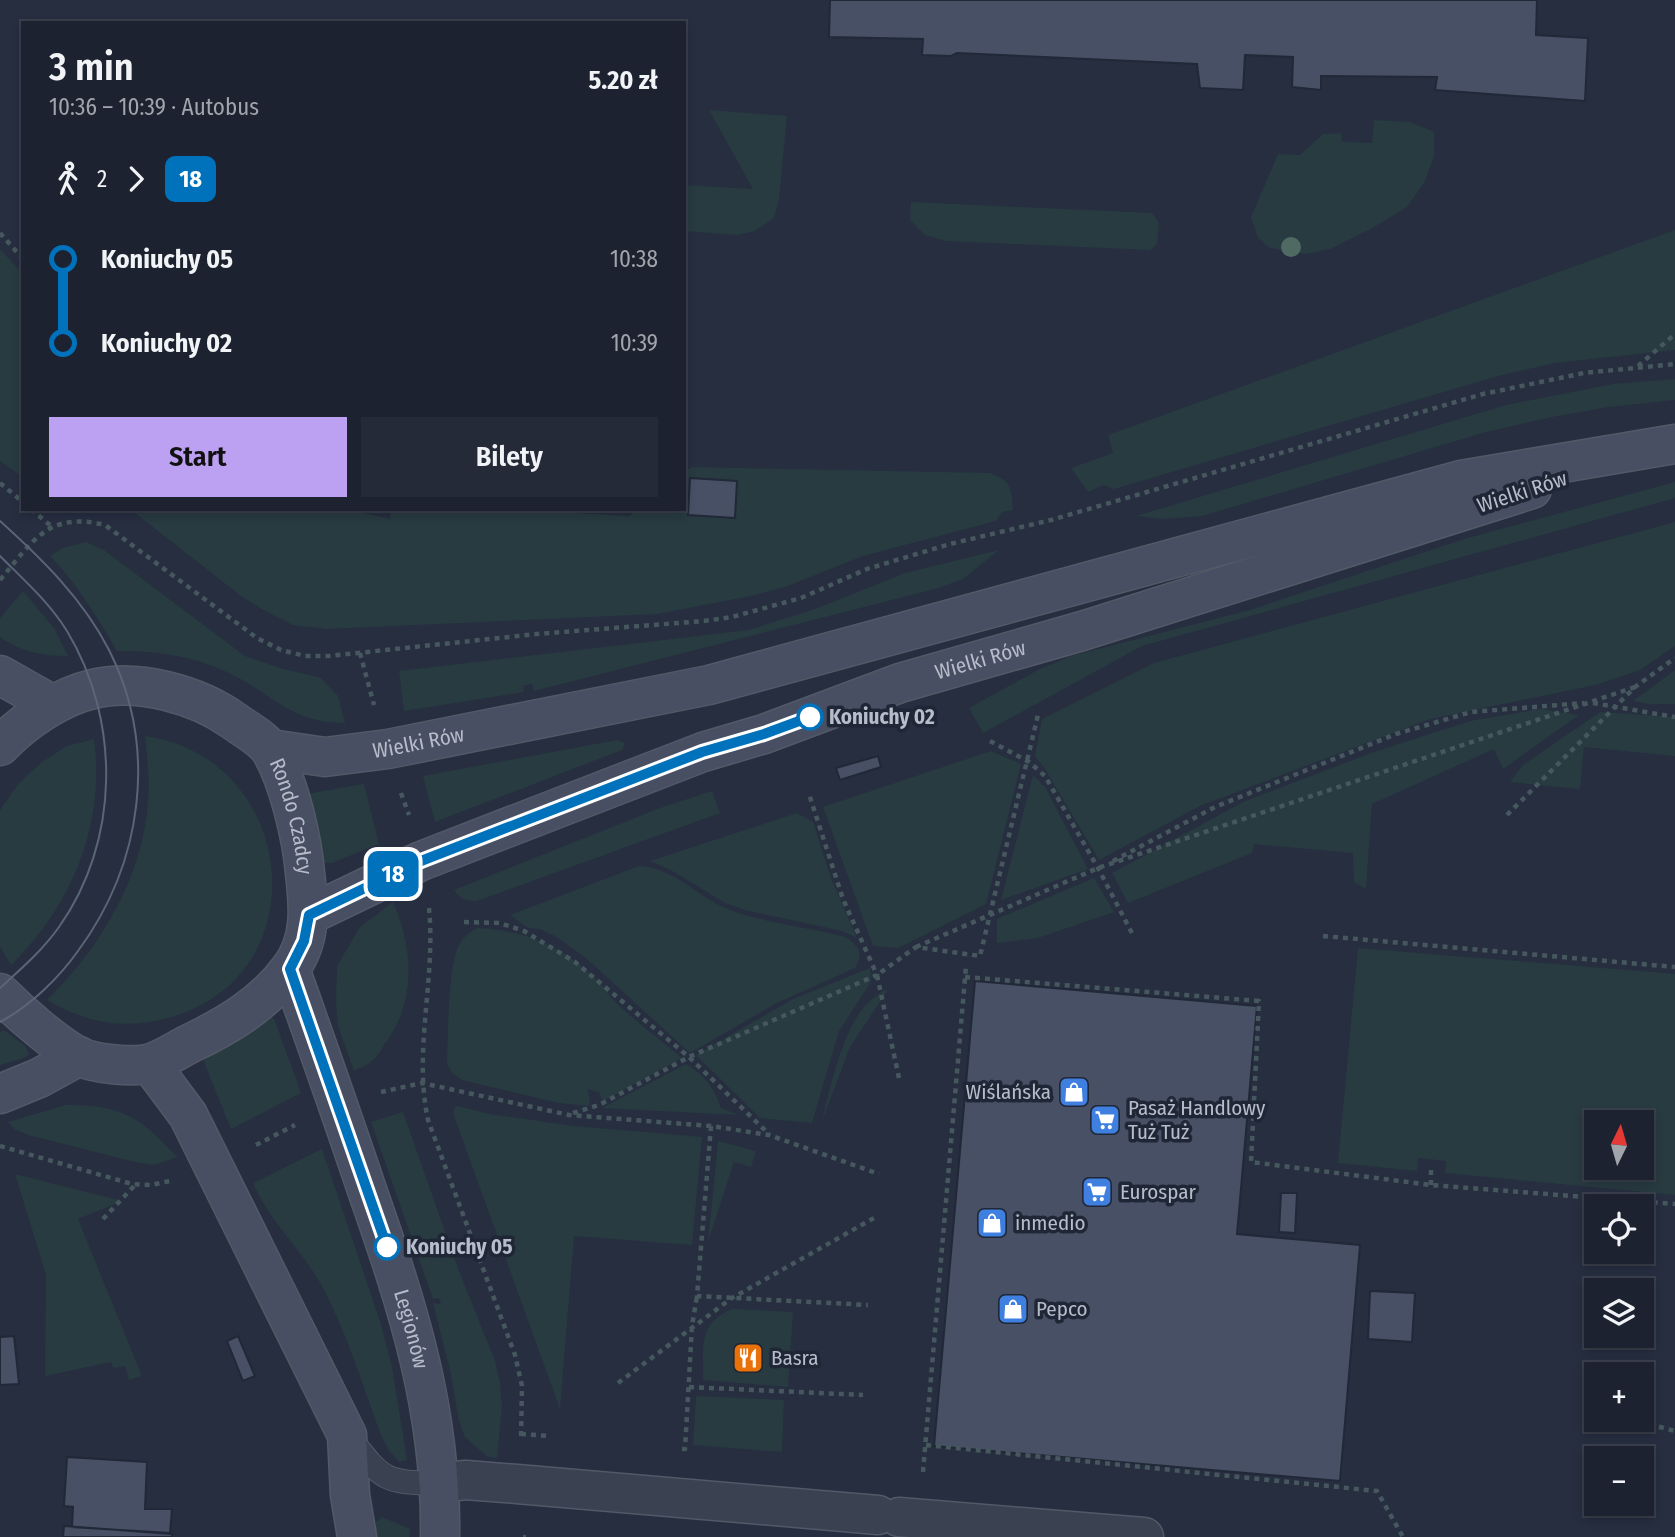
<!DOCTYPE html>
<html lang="pl">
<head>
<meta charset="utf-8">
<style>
  :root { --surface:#1c2230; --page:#252a38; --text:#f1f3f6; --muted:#a0a4ab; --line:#3a3f4c; --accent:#bca0f2 }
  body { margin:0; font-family:"Fira Sans Condensed",sans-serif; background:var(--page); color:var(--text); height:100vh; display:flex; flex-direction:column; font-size:26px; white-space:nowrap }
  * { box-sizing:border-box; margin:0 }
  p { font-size:23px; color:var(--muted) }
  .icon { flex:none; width:38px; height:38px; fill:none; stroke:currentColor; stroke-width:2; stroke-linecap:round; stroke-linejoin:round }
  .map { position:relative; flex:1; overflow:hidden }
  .drawer { position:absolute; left:21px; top:21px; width:665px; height:490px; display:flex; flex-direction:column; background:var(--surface); border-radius:0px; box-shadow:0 4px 10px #0003,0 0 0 2px var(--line) }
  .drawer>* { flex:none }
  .badge { padding:0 14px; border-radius:10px; font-size:24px; line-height:46px }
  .needle { width:46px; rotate:5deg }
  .fabs { position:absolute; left:1584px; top:1110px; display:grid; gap:14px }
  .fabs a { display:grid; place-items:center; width:70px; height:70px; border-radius:0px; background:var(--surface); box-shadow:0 4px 10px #0003,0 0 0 2px var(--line); font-size:35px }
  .map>.badge { position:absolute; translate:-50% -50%; box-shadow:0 0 0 4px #fff }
  .legs { display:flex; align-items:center; gap:10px; height:77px; padding:0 28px; font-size:23px }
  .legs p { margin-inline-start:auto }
  .summary { display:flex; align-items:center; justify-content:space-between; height:119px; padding:0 28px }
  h1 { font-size:38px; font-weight:600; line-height:52px }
  .button { display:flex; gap:14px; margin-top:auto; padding:14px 28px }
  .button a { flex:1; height:80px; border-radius:0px; background:var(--accent); color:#111; font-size:28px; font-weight:600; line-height:80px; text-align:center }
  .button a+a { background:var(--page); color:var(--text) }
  ul { padding:0 28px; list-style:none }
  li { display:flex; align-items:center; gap:24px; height:84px; font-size:26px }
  li i { display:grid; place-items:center; width:10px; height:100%; margin:0 9px; background:currentColor }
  li i::after { content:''; width:18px; height:18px; margin:-9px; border:5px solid; border-radius:50%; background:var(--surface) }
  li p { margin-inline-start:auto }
  li:first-child i { background:linear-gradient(#0000 50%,currentColor 0) }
  li:last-child i { background:linear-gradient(currentColor 50%,#0000 0) }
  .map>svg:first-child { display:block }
  .green { fill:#283b41; fill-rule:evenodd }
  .building { fill:#475064; stroke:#212837; stroke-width:2 }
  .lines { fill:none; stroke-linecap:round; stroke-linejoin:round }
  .lane-casing { stroke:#525967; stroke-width:25 }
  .street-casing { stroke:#525967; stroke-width:41 }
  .secondary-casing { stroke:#525967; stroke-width:41 }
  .path { stroke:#46585e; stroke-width:4.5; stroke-dasharray:5 5; stroke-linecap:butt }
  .lane { stroke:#3a4150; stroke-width:23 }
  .street { stroke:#3a4150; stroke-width:38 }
  .secondary { stroke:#484f63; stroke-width:38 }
  .tram { stroke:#5c6477; stroke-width:2 }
  .tree { fill:#4e6a62 }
  .line-1-casing { stroke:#fff; stroke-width:16 }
  .line-1 { stroke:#0072bc; stroke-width:10 }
  .stop-1-dot { fill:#fff; stroke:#0072bc; stroke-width:3.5 }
  .labels { text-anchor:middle; stroke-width:7; stroke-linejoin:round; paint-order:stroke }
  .street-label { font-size:21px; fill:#b7bcca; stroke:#1f2635 }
  .stop-label { font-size:21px; font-weight:bold; fill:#b7bcca; stroke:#1f2635; text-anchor:start }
  .poi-label { font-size:21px; fill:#b7bcca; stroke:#1f2635; text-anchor:start }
</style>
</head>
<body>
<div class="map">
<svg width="1675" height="1537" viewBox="0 0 1675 1537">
  <rect width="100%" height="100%" fill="#262e40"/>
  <!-- green -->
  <path class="green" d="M709,110l78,6 -8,83 -5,19 -19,13 -17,4 -54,-4v-46l69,4z
    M1374,120l36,2 24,10v25l-10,26 -17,24 -33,20 -44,22 -24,5 -36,-6 -12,-10 -7,-21 27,-63 22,1 23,-21 18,-1 1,9 30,1z
    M911,202l241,11 7,10 -2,21 -7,6 -204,-9 -21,-6 -15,-15z
    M1675,230v120l-120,13 -57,13 -384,113 -11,-4 -15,7 -17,-24 42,-15 -5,-18z
    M0,249l23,25v203l-23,-16z
    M1675,379v21l-67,7 -56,10 -66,15 -284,84 -37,3 -29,-3 370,-111 107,-21z
    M692,467l298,6c22,8 21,15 23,37l-11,2 -6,9 -133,35 -78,31 -39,10 -89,17 -331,15 -33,-4 -28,-14 -24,-15 -111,-87h215l45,10 1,-10h111l127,7 9,-7h46v-37z
    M1675,482v16l-533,148 -159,87 -14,-25 69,-38 33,-14 179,-46 214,-71z
    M1675,522v124l-35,24 -45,15 -165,34 -230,87 -101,54 -54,-91 -10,-13 7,-37 112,-56z
    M86,542l18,8 141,106 35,12 41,10 17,18 7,27c-53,0 -69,-26 -112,-48 -37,-19 -76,-24 -116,-24 -20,-34 -39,-66 -67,-95l13,-8z
    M999,550l-36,29 -24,9 -405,103 -2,-7 -9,2 1,6 -120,19 -5,-40 350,-41 69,-22 87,-35z
    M23,591l31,37 14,28c-24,0 -48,-4 -68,-19v-19z
    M1675,670v34h-26l-16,-3z
    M1540,709l39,6 -76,54 -9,-20 -122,55 -6,85 -12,-7 -1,-29 -99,-9 -2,9 -124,50 -16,-30 131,-71 125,-48 102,-33z
    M1600,712l75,5v39l-91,-9 -4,42 -70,-7 13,-17z
    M145,736c153,21 177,241 23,282 -44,12 -82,5 -121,-18 54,-53 96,-123 101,-200 2,-22 -1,-43 -3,-64z
    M94,739c12,85 -23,168 -83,226l-11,-18v-137l19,-27 23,-21 25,-16z
    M617,740l8,3 -3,7 -187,72 -12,-46z
    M991,751l30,13 -35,140 -88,44 -25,-2 -50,-139z
    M1033,775l12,12 43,82 -87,31z
    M364,784l15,60 -47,19h-10l-16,-65 6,-5z
    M712,791l8,22 -243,88c-11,0 -17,-2 -23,-11l206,-82z
    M797,813l16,9 18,56 26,60 -15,-7 -97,-21 -20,-7 -56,-34 -19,-8z
    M639,866c30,1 53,24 78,38 33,18 91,22 128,33 14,9 19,16 10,31l-78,35 -87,50 -103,-94 -30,-22 -17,-8 -12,-1 -18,-13z
    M1094,878l20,34 -76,26 -41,5v-24z
    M393,902c20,46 24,98 -7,140 -4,6 -8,14 -13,18 -5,5 -13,8 -19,11l-16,-45 -2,-22 1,-38 23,-39z
    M478,928c44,2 86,18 117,50 8,7 13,17 21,25 21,19 44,37 66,55l-77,42 -4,-1 -1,-6 -12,-4 2,17 -31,-3 -97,-23 -10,-7 -5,-9c1,-28 1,-94 11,-117 5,-10 11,-15 20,-19z
    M1358,948l317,26v221l-230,-22 1,-12 -28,-3 -1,13 -79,-8zM1596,1122h46v45h-46z
    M870,968l1,14 -32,49 -27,92 -52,-5 -64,-63 97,-56z
    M884,990h4l-38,57 -28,74c8,-34 21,-93 45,-117 5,-5 11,-10 17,-14z
    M267,1017l7,1 1,3 26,72 -70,36 -27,-67 1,-3 42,-25z
    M4,1030l21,16 4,8 -5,4 -24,7v-33z
    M686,1064c18,11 28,23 35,44l18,7 -137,-7z
    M66,1105c55,-1 76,13 111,52l-22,8 -20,-3 -107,-27 -14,-6 -6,-7z
    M457,1106l33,8 83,12 129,11 -10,108 -118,-9 -14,173 -106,-293v-8z
    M403,1112l56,159 36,90 5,23 2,22 -5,52 -9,-1 -23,-20 -6,-16 -9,-51 -17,-67 8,1 -2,-6 -6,1 -62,-177z
    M718,1141l38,10 -5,16 -17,-5 -26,80z
    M322,1149l58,172 12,46 15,93 -7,2 -11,-11 -8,-16c-19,-51 -35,-106 -62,-154 -20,-34 -51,-62 -66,-98z
    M15,1174l107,27 -44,18 64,157 -13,4 -4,-14 -12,2 -2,-6 -66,14 1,-101z
    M732,1309l61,3 -5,75 -85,-7c1,-33 -6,-56 29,-71z
    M696,1396l88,4 -2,52 -89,-7z
    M382,1517l28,12 -1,8h-33v-15z"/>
  <!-- building -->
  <path class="building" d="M830,0h707l-1,35 52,3 -3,63 -150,-11 2,-13 -116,-1v14l-29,-3 1,-30 -48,-2 -2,35 -43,-2 -3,-24 -240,-11 -6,3 -29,-1 1,-16 -94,-2z
    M690,478l47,3 -2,37 -47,-3z
    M878,756l3,11 -41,13 -4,-12z
    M975,981l282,25 -20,228 123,11 -20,236 -406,-35z
    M1281,1193h16l-2,40 -16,-1z
    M1370,1291l45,2 -3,49 -44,-3z
    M14,1336l5,48 -19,1v-48z
    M238,1336l17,40 -12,5 -16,-40z
    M67,1457l80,5 -2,47h27l-2,24 -98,-6 1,-20 -9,-1z
    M64,1526l108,8v3h-109z"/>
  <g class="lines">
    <!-- lane casing -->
    <g class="lane-casing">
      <path id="lane" d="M349,1437c33,42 34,46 89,46"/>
    </g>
    <!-- street casing -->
    <g class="street-casing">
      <path id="street" d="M438,1483l28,-3 51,4 361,31
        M899,1517l245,20"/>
    </g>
    <!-- secondary casing -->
    <g class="secondary-casing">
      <g id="secondary">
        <path d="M0,675l53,30"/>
        <path id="s1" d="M0,746c24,-25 59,-49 93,-57 45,-11 105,6 141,32 11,8 30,18 37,30 18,31 31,87 34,122 4,34 7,67 -15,96 -26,35 -63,57 -101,75 -12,6 -25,15 -38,19 -17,5 -57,1 -73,-7 -23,-12 -59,-44 -78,-63"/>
        <path id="s2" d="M270,749l55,8 63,-8 321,-64 752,-205 214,-36"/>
        <path id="s3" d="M309,915l112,-54 282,-109 61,-18 136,-51 182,-52 450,-142"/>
        <path id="s4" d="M290,969c26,73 52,147 77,221 41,117 75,221 73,347"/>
        <path d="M150,1064l38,51 159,320 3,60 7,42"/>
        <path d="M0,1094l39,-16 40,-22"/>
      </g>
    </g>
    <!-- path -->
    <path class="path" d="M0,233l23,26
      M1638,366l37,-32
      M0,483l23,19
      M31,509l20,17
      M0,580c33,-39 48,-69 105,-55l152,113 24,12 24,6h24l208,-22 167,-13 28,-4 69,-19 66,-29 83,-25 101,-24 432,-126 101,-21 91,-9
      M360,653l14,52
      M1593,703l82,14
      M990,741l39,21 16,14 53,92 36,69
      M401,793l8,22
      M1507,815l128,-128 40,-29
      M1113,861l102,-54 181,-73 75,-22 113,-9
      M429,908c7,71 -16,142 -1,212l87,235 7,31 -1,53
      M464,922l36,1 24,8 51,31 114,95 80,77
      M1323,936l352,31
      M916,947l182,-79 537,-181
      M965,977l294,24 -8,161 180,23 244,19
      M899,1078l-22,-103 39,-28 64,9 58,-241
      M381,1092l41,-9 147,32 142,11 58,9 110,39
      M573,1113l26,-8 90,-48 188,-82 -34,-76 -34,-105
      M711,1126l-14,170 171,9
      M256,1145l39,-20
      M0,1146l132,38 19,1 19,-4
      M1431,1185v-20
      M103,1219l33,-35
      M618,1383l114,-85 142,-80
      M689,1387l174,8
      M1630,1419l45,12
      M521,1434l27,2
      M926,1445l451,46 26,46
      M682,1449h3l7,-123 5,-30
      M923,1472l43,-506
      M523,1537h3"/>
    <!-- lane -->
    <use href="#lane" class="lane"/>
    <!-- street -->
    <use href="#street" class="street"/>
    <!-- secondary -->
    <use href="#secondary" class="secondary"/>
    <!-- tram -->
    <path class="tram" d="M0,521c42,38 83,78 109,129 50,99 33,214 -31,301 -20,28 -48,55 -78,71
      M0,556c24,24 49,46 67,75 54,90 53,210 -8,296 -17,24 -38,42 -59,61"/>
  </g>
  <!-- trees -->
  <circle class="tree" cx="1291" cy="247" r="10"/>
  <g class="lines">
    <!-- line-1 casing -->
    <g class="line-1-casing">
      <path id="line-1" d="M387,1247l-97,-278 14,-28 5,-26 112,-54 281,-109 62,-18 46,-17"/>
    </g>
    <!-- line-1 -->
    <use href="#line-1" class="line-1"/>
  </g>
  <!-- icons -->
  <defs>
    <g id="shop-square" transform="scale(1.575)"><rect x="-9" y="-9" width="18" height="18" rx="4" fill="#3f7fe0" stroke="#1f2635"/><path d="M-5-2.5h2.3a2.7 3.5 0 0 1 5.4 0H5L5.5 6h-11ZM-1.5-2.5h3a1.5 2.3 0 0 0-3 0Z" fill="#fff"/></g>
    <g id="supermarket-square" transform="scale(1.575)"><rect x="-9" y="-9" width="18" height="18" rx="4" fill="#3f7fe0" stroke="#1f2635"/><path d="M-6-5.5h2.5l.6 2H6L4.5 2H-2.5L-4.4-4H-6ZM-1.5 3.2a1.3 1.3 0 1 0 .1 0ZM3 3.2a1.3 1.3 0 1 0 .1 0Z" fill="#fff"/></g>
    <g id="restaurant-square" transform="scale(1.575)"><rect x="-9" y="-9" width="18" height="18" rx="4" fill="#e8710a" stroke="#1f2635"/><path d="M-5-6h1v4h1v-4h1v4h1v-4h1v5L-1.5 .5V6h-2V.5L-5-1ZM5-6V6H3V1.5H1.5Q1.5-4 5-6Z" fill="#fff"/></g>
  </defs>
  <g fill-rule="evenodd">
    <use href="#shop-square" x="1074" y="1092"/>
    <use href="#supermarket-square" x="1105" y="1120"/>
    <use href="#supermarket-square" x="1097" y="1192"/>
    <use href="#shop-square" x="992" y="1223"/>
    <use href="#shop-square" x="1013" y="1309"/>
    <use href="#restaurant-square" x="748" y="1358"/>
  </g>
  <!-- markers -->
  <g class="stop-1-dot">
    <circle cx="810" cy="717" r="12"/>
    <circle cx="387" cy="1247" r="12"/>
  </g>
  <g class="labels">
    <!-- street labels -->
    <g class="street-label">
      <text transform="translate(1522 492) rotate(-18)" y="7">Wielki Rów</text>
      <text dy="7" stroke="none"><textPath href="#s3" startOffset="719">Wielki Rów</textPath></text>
      <text dy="7" stroke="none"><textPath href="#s2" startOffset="150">Wielki Rów</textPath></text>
      <text dy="7" stroke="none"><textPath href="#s1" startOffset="376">Rondo Czadcy</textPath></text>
      <text dy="7" stroke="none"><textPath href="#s4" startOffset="380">Legionów</textPath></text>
    </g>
    <!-- stop labels -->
    <g class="stop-label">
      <text x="829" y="724">Koniuchy 02</text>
      <text x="406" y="1254">Koniuchy 05</text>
    </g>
    <!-- poi labels -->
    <g class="poi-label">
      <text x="1051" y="1099" text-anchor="end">Wiślańska</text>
      <text x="1128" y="1115">Pasaż Handlowy<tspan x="1128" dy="24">Tuż Tuż</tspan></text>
      <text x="1120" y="1199">Eurospar</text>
      <text x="1015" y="1230">inmedio</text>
      <text x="1036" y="1316">Pepco</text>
      <text x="771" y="1365">Basra</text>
    </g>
  </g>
</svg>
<div class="fabs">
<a><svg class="needle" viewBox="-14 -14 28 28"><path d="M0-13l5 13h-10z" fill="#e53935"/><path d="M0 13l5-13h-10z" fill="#a0a4ab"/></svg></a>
<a><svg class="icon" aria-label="locate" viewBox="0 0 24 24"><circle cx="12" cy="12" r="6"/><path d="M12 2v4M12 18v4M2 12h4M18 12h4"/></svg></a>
<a><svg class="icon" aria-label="layers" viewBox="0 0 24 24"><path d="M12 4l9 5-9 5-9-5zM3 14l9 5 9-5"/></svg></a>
<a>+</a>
<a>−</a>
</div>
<b class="badge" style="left:393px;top:874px;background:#0072bc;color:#fff">18</b>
<section class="drawer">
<div class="summary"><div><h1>3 min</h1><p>10:36 – 10:39 · Autobus</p></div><b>5.20 zł</b></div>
<div class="legs"><svg class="icon" aria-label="walk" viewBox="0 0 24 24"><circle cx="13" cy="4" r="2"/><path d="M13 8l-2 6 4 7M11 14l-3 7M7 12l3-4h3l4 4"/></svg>2<svg class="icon" aria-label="forward" viewBox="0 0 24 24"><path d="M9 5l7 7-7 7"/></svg><b class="badge" style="background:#0072bc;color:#fff">18</b></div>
<ul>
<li><i style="color:#0072bc"></i><b>Koniuchy 05</b><p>10:38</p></li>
<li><i style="color:#0072bc"></i><b>Koniuchy 02</b><p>10:39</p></li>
</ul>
<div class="button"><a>Start</a><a>Bilety</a></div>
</section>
</div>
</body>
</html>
